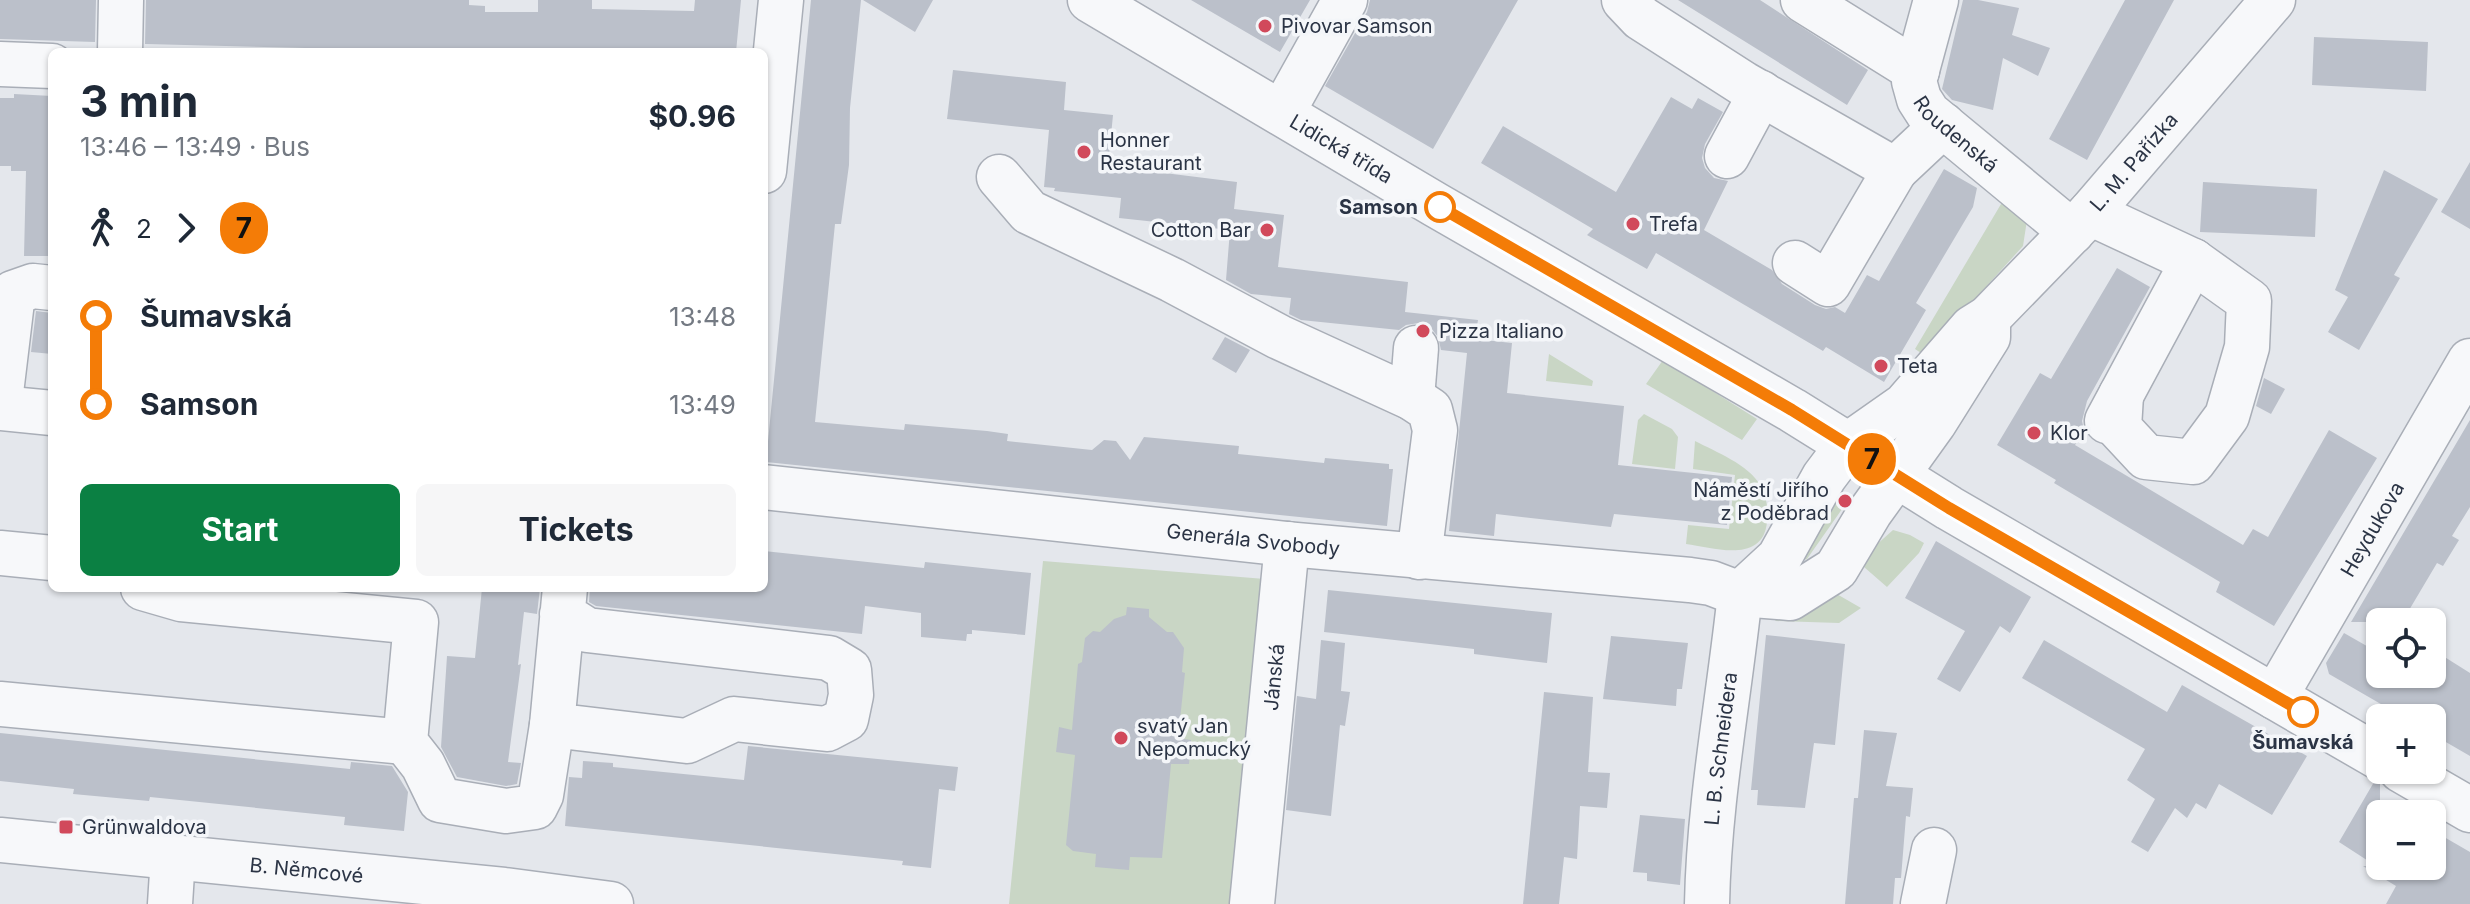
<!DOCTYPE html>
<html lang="en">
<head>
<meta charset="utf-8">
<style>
  :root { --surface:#fff; --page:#f6f6f7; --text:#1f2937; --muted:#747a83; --accent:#0b8043 }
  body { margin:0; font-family:Inter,sans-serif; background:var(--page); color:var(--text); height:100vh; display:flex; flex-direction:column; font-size:30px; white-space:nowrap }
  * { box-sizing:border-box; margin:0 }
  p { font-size:26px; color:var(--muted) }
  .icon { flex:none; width:44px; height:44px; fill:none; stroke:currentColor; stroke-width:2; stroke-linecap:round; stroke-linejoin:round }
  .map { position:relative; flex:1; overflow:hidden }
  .side { position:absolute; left:48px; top:48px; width:720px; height:544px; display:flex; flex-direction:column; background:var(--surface); border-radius:12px; box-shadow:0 2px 6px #0004 }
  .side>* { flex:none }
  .badge { padding:0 16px; border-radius:26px; font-size:28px; line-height:52px }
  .fabs { position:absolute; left:2366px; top:608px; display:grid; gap:16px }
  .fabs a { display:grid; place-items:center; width:80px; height:80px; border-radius:12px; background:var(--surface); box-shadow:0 2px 6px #0004; font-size:40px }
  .map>.badge { position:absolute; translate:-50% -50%; box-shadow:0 0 0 4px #fff }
  .legs { display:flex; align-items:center; gap:12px; height:88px; padding:0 32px; font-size:26px }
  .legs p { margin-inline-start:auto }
  .summary { display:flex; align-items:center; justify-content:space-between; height:136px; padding:0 32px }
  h1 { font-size:44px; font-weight:700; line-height:60px }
  .primary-button { display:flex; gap:16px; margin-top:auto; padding:16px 32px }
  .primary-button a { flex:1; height:92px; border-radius:12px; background:var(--accent); color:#fff; font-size:32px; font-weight:700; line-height:92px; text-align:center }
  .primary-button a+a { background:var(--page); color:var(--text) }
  ul { padding:0 32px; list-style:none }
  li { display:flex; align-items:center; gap:28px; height:88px; font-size:30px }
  li i { display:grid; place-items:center; width:12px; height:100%; margin:0 10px; background:currentColor }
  li i::after { content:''; width:20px; height:20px; margin:-10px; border:6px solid; border-radius:50%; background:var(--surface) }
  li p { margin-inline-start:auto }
  li:first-child i { background:linear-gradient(#0000 50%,currentColor 0) }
  li:last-child i { background:linear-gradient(currentColor 50%,#0000 0) }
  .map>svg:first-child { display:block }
  .green { fill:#c9d6c5 }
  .building { fill:#bbc0ca }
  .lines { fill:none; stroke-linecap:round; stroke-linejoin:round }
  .minor-casing { stroke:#a9aeb7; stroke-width:47 }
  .minor { stroke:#f7f8fa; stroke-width:44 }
  .line-1-casing { stroke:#fff; stroke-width:18 }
  .line-1 { stroke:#f47c07; stroke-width:12 }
  .poi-dot { fill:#d1495b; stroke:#f4f6f9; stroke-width:3 }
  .stop-1-dot { fill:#fff; stroke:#f47c07; stroke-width:4 }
  .labels { text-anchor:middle; stroke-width:7; stroke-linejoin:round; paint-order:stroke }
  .poi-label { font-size:20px; fill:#2b3445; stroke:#f4f6f9; text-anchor:start }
  .street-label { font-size:20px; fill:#2b3445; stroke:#f4f6f9 }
  .stop-label { font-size:20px; font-weight:bold; fill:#2b3445; stroke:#f4f6f9; text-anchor:end }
</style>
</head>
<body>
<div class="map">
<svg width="2470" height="904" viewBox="0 0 2470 904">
  <rect width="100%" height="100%" fill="#e4e7ec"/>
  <!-- green -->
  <path class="green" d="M2004,199l23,21 -4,26 -99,109 -9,-6z
    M1549,354l44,27 -1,5 -46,-5z
    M1663,360l94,59 -15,21 -96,-56z
    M1644,414l28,15 6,8 -3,32 -43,-5 6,-44z
    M1695,441c21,11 53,23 66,45 5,9 8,25 6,36 -4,42 -53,26 -81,22l2,-19 41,4 6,-54 -42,-6z
    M1838,496l9,6 -40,57 -7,2z
    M1893,530l17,5 14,8 -5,10 -32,34 -23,-20 1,-12z
    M1043,561l222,18 -35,325h-221z
    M1835,593l26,15 -22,15 -63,-2 -5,-5z"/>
  <!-- building -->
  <path class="building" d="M0,0h96l-1,42 -95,-3z
    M146,0h323v5l16,1v6h53v-12h54v9l102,2 1,-11h46l-5,52h-267l-324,-8z
    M811,0h50l-11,108 -1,57 -8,59h-6l-20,198 89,8 1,-6 82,7 21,3 -1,7 85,9 12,-10 12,1 14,19 14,-23 95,9 -1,8 86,9 1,-5 64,6v5h4l-6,57 -621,-64z
    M863,0h70l-18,32z
    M1191,0h119l-30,52z
    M1370,0h148l-85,149 -108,-63 42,-74z
    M1678,0h82l108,70 -21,35z
    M1963,0h15l41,8 -7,27 38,13 -12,28 -35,-18 -10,52 -41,-10 -10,-11z
    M2125,0h49l-87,160 -38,-21z
    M2314,37l114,5 -2,49 -114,-6z
    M953,70l113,12 -2,28 49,5 -5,51 129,16 -3,27 50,6 -6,52 130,15 -3,30 73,8 -3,19 37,4 -5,50 117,13 -6,59 114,12 -5,48 -113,-11 -3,13 -115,-13 -2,22 -45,-5 18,-178 -26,-3 -3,-13 -7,-9 -12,-5 -13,2 -7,5 -98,-10 -12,-6 2,-16 -40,-4 -25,-14 4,-50 -111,-12 2,-20 -67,-7 1,-3 -11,-1 5,-57 -102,-11z
    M14,94l38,2v160h-28l2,-85h-15v-5h-11v-68h14z
    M1671,97l21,12 6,-11 25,14 -18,32 -3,14 3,10 9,10 14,3 -24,49 68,40 10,14 33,21 11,4 9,-2 10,6 22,-38 12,6 65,-112 33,19 -4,19 -57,96 10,7 -42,72 -58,-35 -3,4 -167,-98 -9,16 -60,-34 6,-6 -112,-66 22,-37 113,66z
    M2470,162v67l-29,-17z
    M2384,170l54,29 -44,76 6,3 -41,72 -31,-18 20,-35 -13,-7z
    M2203,182l114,7 -2,48 -115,-5z
    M2117,268l33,19 -63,114 -5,20 2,9 -9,15 168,100 10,-16 15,8 61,-107 48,28 -103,168 -58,-34 4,-10 -166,-99 2,-3 -59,-35 43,-72 11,6z
    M36,311l16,2v41l-21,-2z
    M1225,337l25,13 -14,23 -24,-14z
    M2264,378l21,11 -14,25 -15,-8z
    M2470,420v87l-18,29 7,4 -16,26 -6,-3 -35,59h-51z
    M1936,541l95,56 -21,36 -10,-7 -40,66 -23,-13 28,-48 -60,-33z
    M764,551l160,17 1,-6 106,11 -6,62 -53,-5v4h-5l-1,7 -45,-4v-24l-56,-7 -3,28 -266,-28 -7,-4 1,-14h174z
    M482,588h58l-3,26 -13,-2 -6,53 3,-1 -13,98 13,1 -4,21 -11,2 -49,-9 -16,-30 6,-91 28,2z
    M1328,590l224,23 -5,50 -73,-9v-5l-150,-17z
    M1127,607l22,2v8l18,15h6l11,16 -2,24 3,1 -7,65 13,2 -2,24h-18l-9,94 -32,-1 -1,13 -34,-3 1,-13 -23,-3 -7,-6 9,-90 -19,-3 3,-25 13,3 6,-66 4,-2 3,-24 8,-7 7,1 14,-13 12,-4z
    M2344,633l35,20 -12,21h65l11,-18 27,17v83l-38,-22v-16h-27l-76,-44 -3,-11z
    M1766,635l79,9 -10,101 -21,-2 -9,65 -48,-3 1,-15h-7z
    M1611,636l77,7 -6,46h-5l-1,17 -73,-7z
    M1321,640l24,3 -4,48 9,1 -5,34 -5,-1 -9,91 -45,-6 11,-114 19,3z
    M2044,640l123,72 15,-27 125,71 -35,59 -53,-31 -13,25 -10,-6 -9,15 -12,-10 -27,44 -17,-10 24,-43 -28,-19 18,-31 -123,-71z
    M1544,692l49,5 -5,75 22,1 -3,35 -27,-2 -3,53 -13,-2 -5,47h-36z
    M1864,730l33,3 -11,53 27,2 -3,29 -4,-1 -5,62h-6l-2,26h-48l9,-106h4z
    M0,733l350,36 1,-7 41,4 16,26 -4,39 -60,-6 1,-8 -195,-20 -1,4 -76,-7 1,-5 -74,-8z
    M748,746l210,21 -3,24 -16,-2 -8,79 -29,-3 1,-4 -338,-35 4,-49 13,1 1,-17 30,2v4l131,13z
    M2374,782l6,1v83h52v-36l38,22v52h-84l10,-18 -33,-20h13l-37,-24z
    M1640,815l45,4 -5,66 -33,-4v-8l-14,-1z"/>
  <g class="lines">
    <!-- minor casing -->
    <g class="minor-casing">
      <g id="minor">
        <path id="s1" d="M1090,0l346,205 356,205 157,98 431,250"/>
        <path d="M1624,0l17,18 103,66 151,86 48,-45"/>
        <path d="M1803,0l114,71"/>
        <path id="s2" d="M1936,0l-22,81 5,18 9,14 144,119"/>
        <path d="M120,52l1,-52"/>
        <path d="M0,64l52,2"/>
        <path d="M1282,113l63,-113"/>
        <path d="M1727,156l34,-63"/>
        <path d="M764,171l17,-171"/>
        <path d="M999,177l30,35 143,68 107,57 133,61 18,12 5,20 -16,127"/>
        <path d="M2090,213l103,48 56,40 -2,46 -20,69 -34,46 -47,-5 -27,-29 2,-33"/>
        <path d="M1795,263l33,21 67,-114"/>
        <path d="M1412,398l4,-50"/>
        <path d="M0,401l13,-108 20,-7 19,2"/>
        <path d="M0,408l52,5"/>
        <path d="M2107,421l86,-160"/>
        <path id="s3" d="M764,487l523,57 403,36 21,3 29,11 50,4 46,-29 34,-57 64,-89 54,-86v-19"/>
        <path d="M0,553l52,5"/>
        <path d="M143,588l38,11 235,23 -11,120 18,23 17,35 66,11 29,-4 6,-12 11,-70"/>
        <path id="s4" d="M1740,594l39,-36 45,-81 24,-32 57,-40 67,-77 16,-10 102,-105 183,-213"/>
        <path d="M562,614l25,16 242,28 20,12 2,25 -5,24 -19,10 -93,-10 -47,22 -135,-16 13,-137"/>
        <path id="s5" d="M2275,697l195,-336"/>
        <path d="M0,704l405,38"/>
        <path d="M2401,770l69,40"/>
        <path id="s6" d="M0,840l504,50 107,14"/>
        <path d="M170,904l3,-47"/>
        <path id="s7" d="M1252,904l35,-360"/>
        <path id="s8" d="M1707,904c2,-104 22,-206 33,-310"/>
        <path d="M1923,904l11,-54"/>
      </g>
    </g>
    <!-- minor -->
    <use href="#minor" class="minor"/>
  </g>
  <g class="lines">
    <!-- line-1 casing -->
    <g class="line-1-casing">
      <path id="line-1" d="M1440,207l352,203 157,98 354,204"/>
    </g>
    <!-- line-1 -->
    <use href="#line-1" class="line-1"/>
  </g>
  <!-- markers -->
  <g class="poi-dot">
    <circle cx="1265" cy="26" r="8"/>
    <circle cx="1084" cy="152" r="8"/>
    <circle cx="1633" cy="224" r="8"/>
    <circle cx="1267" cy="230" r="8"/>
    <circle cx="1423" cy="331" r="8"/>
    <circle cx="1881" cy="366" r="8"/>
    <circle cx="2034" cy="433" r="8"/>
    <circle cx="1845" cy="501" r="8"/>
    <circle cx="1121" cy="738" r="8"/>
    <rect x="58" y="819" width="16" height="16" rx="4"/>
  </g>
  <g class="stop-1-dot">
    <circle cx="1440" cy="207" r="14"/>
    <circle cx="2303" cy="712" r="14"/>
  </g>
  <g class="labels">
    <!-- poi labels -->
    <g class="poi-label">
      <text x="1281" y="33">Pivovar Samson</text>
      <text x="1100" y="147">Honner<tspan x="1100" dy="23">Restaurant</tspan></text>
      <text x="1649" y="231">Trefa</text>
      <text x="1251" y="237" text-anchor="end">Cotton Bar</text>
      <text x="1439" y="338">Pizza Italiano</text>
      <text x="1897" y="373">Teta</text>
      <text x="2050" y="440">Klor</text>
      <text x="1829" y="497" text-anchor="end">Náměstí Jiřího<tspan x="1829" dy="23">z Poděbrad</tspan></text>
      <text x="1137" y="733">svatý Jan<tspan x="1137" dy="23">Nepomucký</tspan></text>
      <text x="82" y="834">Grünwaldova</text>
    </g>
    <!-- street labels -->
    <g class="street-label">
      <text dy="7" stroke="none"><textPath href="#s2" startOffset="154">Roudenská</textPath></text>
      <text dy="7" stroke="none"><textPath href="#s1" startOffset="292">Lidická třída</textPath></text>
      <text dy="7" stroke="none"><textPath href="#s4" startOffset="590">L. M. Pařízka</textPath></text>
      <text dy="7" stroke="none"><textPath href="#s5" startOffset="194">Heydukova</textPath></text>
      <text dy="7" stroke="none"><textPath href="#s3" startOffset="492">Generála Svobody</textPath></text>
      <text dy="7" stroke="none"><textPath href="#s7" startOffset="228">Jánská</textPath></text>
      <text dy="7" stroke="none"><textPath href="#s8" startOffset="156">L. B. Schneidera</textPath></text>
      <text dy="7" stroke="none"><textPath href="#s6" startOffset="308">B. Němcové</textPath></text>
    </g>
    <!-- stop labels -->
    <g class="stop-label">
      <text x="1418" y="214">Samson</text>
      <text x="2303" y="749" text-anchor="middle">Šumavská</text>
    </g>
  </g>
</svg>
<div class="fabs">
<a><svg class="icon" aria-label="locate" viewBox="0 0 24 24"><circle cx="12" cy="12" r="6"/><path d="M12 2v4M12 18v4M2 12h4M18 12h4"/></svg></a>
<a>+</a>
<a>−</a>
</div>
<b class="badge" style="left:1872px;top:459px;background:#f47c07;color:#111">7</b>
<section class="side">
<div class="summary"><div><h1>3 min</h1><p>13:46 – 13:49 · Bus</p></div><b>$0.96</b></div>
<div class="legs"><svg class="icon" aria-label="walk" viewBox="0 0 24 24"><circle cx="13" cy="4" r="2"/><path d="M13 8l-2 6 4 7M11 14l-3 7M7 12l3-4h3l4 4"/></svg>2<svg class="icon" aria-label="forward" viewBox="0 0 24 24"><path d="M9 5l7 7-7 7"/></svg><b class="badge" style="background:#f47c07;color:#111">7</b></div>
<ul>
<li><i style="color:#f47c07"></i><b>Šumavská</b><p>13:48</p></li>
<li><i style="color:#f47c07"></i><b>Samson</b><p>13:49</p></li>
</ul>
<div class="primary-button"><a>Start</a><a>Tickets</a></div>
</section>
</div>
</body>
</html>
